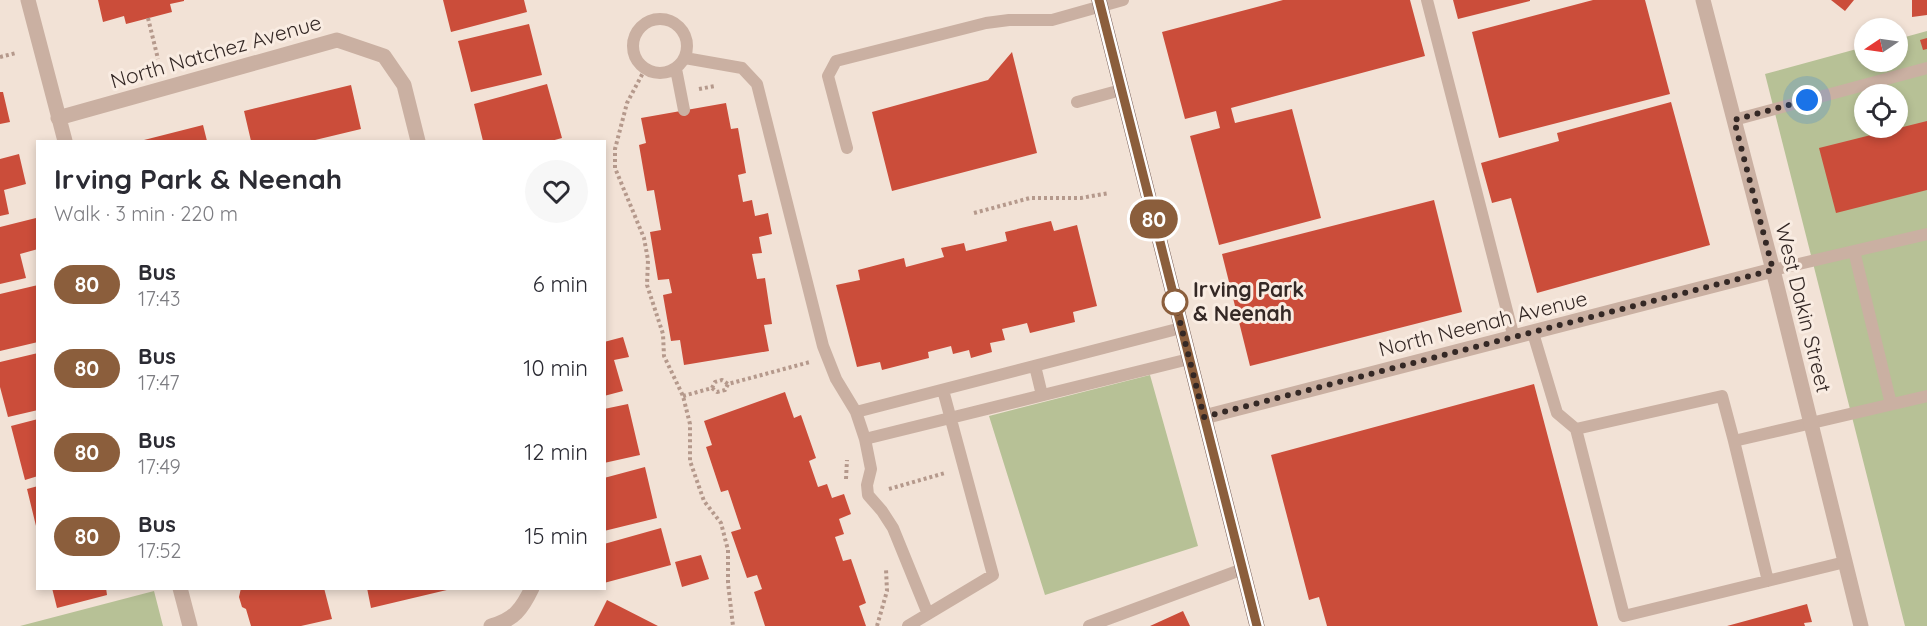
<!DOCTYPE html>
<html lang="en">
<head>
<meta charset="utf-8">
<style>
  :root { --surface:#fff; --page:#f7f7f7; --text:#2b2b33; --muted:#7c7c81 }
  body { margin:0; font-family:Quicksand,sans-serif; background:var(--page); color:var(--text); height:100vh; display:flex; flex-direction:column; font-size:22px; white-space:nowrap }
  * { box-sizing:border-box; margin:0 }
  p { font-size:20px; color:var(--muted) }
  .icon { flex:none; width:33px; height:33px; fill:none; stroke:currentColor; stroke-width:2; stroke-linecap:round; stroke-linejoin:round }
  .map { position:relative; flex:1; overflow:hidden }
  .side { position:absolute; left:36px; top:140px; width:570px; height:450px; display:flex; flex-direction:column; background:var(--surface); border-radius:0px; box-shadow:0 3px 9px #0003 }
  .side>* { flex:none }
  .badge { padding:0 12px; border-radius:20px; font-size:21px; line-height:39px }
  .needle { width:39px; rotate:257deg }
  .controls { position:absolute; left:1854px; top:18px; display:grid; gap:12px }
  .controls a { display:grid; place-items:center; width:54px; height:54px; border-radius:50%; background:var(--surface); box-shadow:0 3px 9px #0003; font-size:30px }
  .you { position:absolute; width:30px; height:30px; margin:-15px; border:4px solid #fff; border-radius:50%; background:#1a73e8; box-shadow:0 0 0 9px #1a73e833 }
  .map>.badge { position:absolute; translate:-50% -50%; box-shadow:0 0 0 3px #fff }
  .round { display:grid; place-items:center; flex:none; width:63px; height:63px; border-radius:32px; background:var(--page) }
  .headline { display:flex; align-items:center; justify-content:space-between; height:102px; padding:0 18px }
  h1 { font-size:28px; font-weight:700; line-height:45px }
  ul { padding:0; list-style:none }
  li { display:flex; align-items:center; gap:18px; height:84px; padding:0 18px }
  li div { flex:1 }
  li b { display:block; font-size:22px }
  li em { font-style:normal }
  li .badge { min-width:66px; font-weight:700; text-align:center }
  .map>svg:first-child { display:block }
  .green { fill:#b7c196; fill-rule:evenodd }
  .building { fill:#cb4d3a }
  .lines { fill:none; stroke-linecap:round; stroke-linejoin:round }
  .path { stroke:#b5998c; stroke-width:4; stroke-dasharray:3 3; stroke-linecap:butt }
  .service { stroke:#cab0a2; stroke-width:12 }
  .minor { stroke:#cab0a2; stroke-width:15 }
  .primary { stroke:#775c55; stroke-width:15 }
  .line-casing { stroke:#fff; stroke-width:14 }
  .line { stroke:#8b5e3c; stroke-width:9 }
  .walk { stroke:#342825; stroke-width:6; stroke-dasharray:0 10.8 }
  .stop-dot { fill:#fff; stroke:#8b5e3c; stroke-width:3 }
  .labels { text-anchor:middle; stroke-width:6; stroke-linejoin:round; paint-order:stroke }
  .street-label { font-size:21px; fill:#342825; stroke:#f9ece2 }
  .stop-label { font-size:21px; font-weight:bold; fill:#342825; stroke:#f9ece2; text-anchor:start }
</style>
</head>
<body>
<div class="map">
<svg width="1927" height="626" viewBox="0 0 1927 626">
  <rect width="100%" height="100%" fill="#f2e2d6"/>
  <!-- green -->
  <path class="green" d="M1927,31v595h-22l-140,-552 99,-27v15h34v-23zM1864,94h34v34h-34z
    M1150,375l48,171 -153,49 -56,-179z
    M154,591l9,35h-144h1z"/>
  <!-- building -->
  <path class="building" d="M98,0h86v1l-14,3 2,8 -46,12 -2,-8 -21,6z
    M443,0h81l3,12 -76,20z
    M1283,0h127l15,56 -194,52 4,15 57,-14 29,109 -102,27 -29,-109 30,-8 -4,-17 -31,8 -23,-87z
    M1453,0h77v1l-72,18z
    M1593,0h52l25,94 -171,44 -27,-106z
    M1831,0h23l-9,11z
    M1912,0h15v15l-15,2z
    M529,24l13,51 -71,17 -13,-51z
    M1927,38v11l-4,1 -3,-10z
    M1012,52l25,101 -145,38 -20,-79 116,-32z
    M547,84l15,54 -11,3h-68l-9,-37z
    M351,85l10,44 -50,12h-60l-7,-30z
    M0,92h3l7,30 -10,2z
    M1671,102l39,143 -173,48 -26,-95 -19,5 -11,-40 78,-22 -2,-8z
    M726,103l5,26 7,-1 8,45 -8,2 5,27 9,-2 3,16 13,-3 4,21 -13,3 3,16 -10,1 5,25 8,-1 7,46 -8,1 5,26 -85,14 -4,-25 -9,1 -8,-46 9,-2 -3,-14 -11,1 -8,-48 11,-2 -7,-40 -7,1 -8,-46 7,-2 -5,-25z
    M1927,121v69l-91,23 -17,-65z
    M203,125l4,16h-63v-1z
    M19,154l7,30 -22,6 5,24 -9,2v-57z
    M1434,200l28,112 -212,54 -28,-112z
    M36,218l2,31 -18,5 6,24 -26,6v-57z
    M1051,221l3,10 23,-6 20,81 -24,6 2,10 -45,11 -3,-10 -25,6 3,11 -15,3 2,9 -21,6 -2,-8 -16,4 -2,-8 -23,6 1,6 -47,12 -2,-8 -23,5 -21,-82 24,-5 -2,-10 46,-12 2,9 38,-10 -3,-9 23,-5 2,8 41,-10 -2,-9z
    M38,285v57l-38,9v-57z
    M623,337l6,20 -15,3 9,31 -19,5v-54z
    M38,353v57l-30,7 -8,-30v-25z
    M1534,384l64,242h-271l-8,-29 -10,3 -38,-145z
    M785,392l9,26 7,-3 15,43 -7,3 9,26 9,-3 5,14 12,-4 7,20 -12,5 5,15 -9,3 8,24 8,-2 15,44 -7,3 7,20h-101l-11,-34 8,-3 -5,-14 -10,3 -16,-46 10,-3 -13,-39 -7,2 -15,-45 6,-2 -8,-24z
    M628,404l12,51 -36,8v-54z
    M38,419v57l-13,4 -14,-54z
    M645,467l12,51 -53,13v-53z
    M38,486v44h-1l-10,-41z
    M661,528l10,37 -67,18v-39z
    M701,555l8,24 -27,8 -7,-25z
    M52,588h54l1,7 -50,13z
    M241,588h83l8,31 -31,7h-50l-5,-17 -4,-2 -3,-10z
    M367,588h84v1l-80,19z
    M607,600l51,26h-64z
    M1807,604l5,18 -8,1 1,3h-78z
    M1183,611l7,15h-40z"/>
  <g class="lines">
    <!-- path -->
    <path class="path" d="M148,18l10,41
      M0,57l16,-4
      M645,69l-18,34 -12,46v19l29,70 4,22 -1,25 16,49 1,22 19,40 7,28v37l14,40 17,22 7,27v33l5,43
      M699,89l16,-3
      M974,213l56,-15h51l28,-5
      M712,388l5,4 8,-2 3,-6
      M683,396l29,-8 3,-6 7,-2 6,4 82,-22
      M846,479l1,-19
      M889,489l56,-16
      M877,626l10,-35 -1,-22"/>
    <!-- service -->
    <path class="service" d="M1427,0l87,338
      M633 46a27 27 0 1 1 54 0a27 27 0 1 1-54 0Z
      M685,58l57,10 15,16 66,262 13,33 20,33 9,27 6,30 -4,16 1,10 14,16 11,17 35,86
      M676,69l8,41
      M1077,102l44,-12
      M1734,120l193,-52
      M847,148l-19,-72 8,-15 150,-38 23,-3h43l71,-20
      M1854,251l37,153
      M1773,270l154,-36
      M1533,333l24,80 19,16
      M1035,366l7,29
      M856,412l325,-84
      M865,439l324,-80
      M1734,441l34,140
      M1845,562l-221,54 -48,-187 146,-33 12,45 193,-45
      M908,626l85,-51 -50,-185
      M1089,626l154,-57"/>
    <!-- minor -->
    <path class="minor" d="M28,0l37,141
      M1703,0l70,270 88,356
      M58,118l279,-78 47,16 20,29 14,56
      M1204,417l569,-147
      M180,588l10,38
      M491,626c23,-6 31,-17 41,-38"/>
    <!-- primary -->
    <path class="primary" d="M1099,0l158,626"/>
  </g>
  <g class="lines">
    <!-- line casing -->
    <g class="line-casing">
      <path id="line" d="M1099,0l158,626"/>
    </g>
    <!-- line -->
    <use href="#line" class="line"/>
    <!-- walk -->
    <path class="walk" d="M1175,302l29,115 569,-147 -39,-150 73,-20"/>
  </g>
  <!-- markers -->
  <circle class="stop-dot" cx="1175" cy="302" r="12"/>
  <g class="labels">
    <!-- street labels -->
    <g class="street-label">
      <text transform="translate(216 52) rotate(-16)" y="7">North Natchez Avenue</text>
      <text transform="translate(1803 308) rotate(76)" y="7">West Dakin Street</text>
      <text transform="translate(1483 324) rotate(-14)" y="7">North Neenah Avenue</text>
    </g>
    <!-- stop labels -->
    <g class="stop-label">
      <text x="1193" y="297">Irving Park<tspan x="1193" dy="24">&amp; Neenah</tspan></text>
    </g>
  </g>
</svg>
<div class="controls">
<a><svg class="needle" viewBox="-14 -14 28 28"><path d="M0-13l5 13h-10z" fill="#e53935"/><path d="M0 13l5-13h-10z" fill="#7c7c81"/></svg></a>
<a><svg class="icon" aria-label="locate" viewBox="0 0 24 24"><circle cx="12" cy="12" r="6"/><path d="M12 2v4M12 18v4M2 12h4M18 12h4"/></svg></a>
</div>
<div class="you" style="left:1807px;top:100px"></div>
<b class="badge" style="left:1154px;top:219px;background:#8b5e3c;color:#fff">80</b>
<section class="side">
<div class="headline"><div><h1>Irving Park &amp; Neenah</h1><p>Walk · 3 min · 220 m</p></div><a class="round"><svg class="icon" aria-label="heart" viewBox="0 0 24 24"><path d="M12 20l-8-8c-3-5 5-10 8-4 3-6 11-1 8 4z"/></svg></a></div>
<ul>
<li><span class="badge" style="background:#8b5e3c;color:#fff">80</span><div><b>Bus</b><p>17:43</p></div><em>6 min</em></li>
<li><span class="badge" style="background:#8b5e3c;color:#fff">80</span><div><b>Bus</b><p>17:47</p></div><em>10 min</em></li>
<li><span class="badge" style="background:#8b5e3c;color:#fff">80</span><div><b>Bus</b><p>17:49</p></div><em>12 min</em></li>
<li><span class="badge" style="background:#8b5e3c;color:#fff">80</span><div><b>Bus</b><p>17:52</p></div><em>15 min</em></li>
</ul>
</section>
</div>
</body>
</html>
